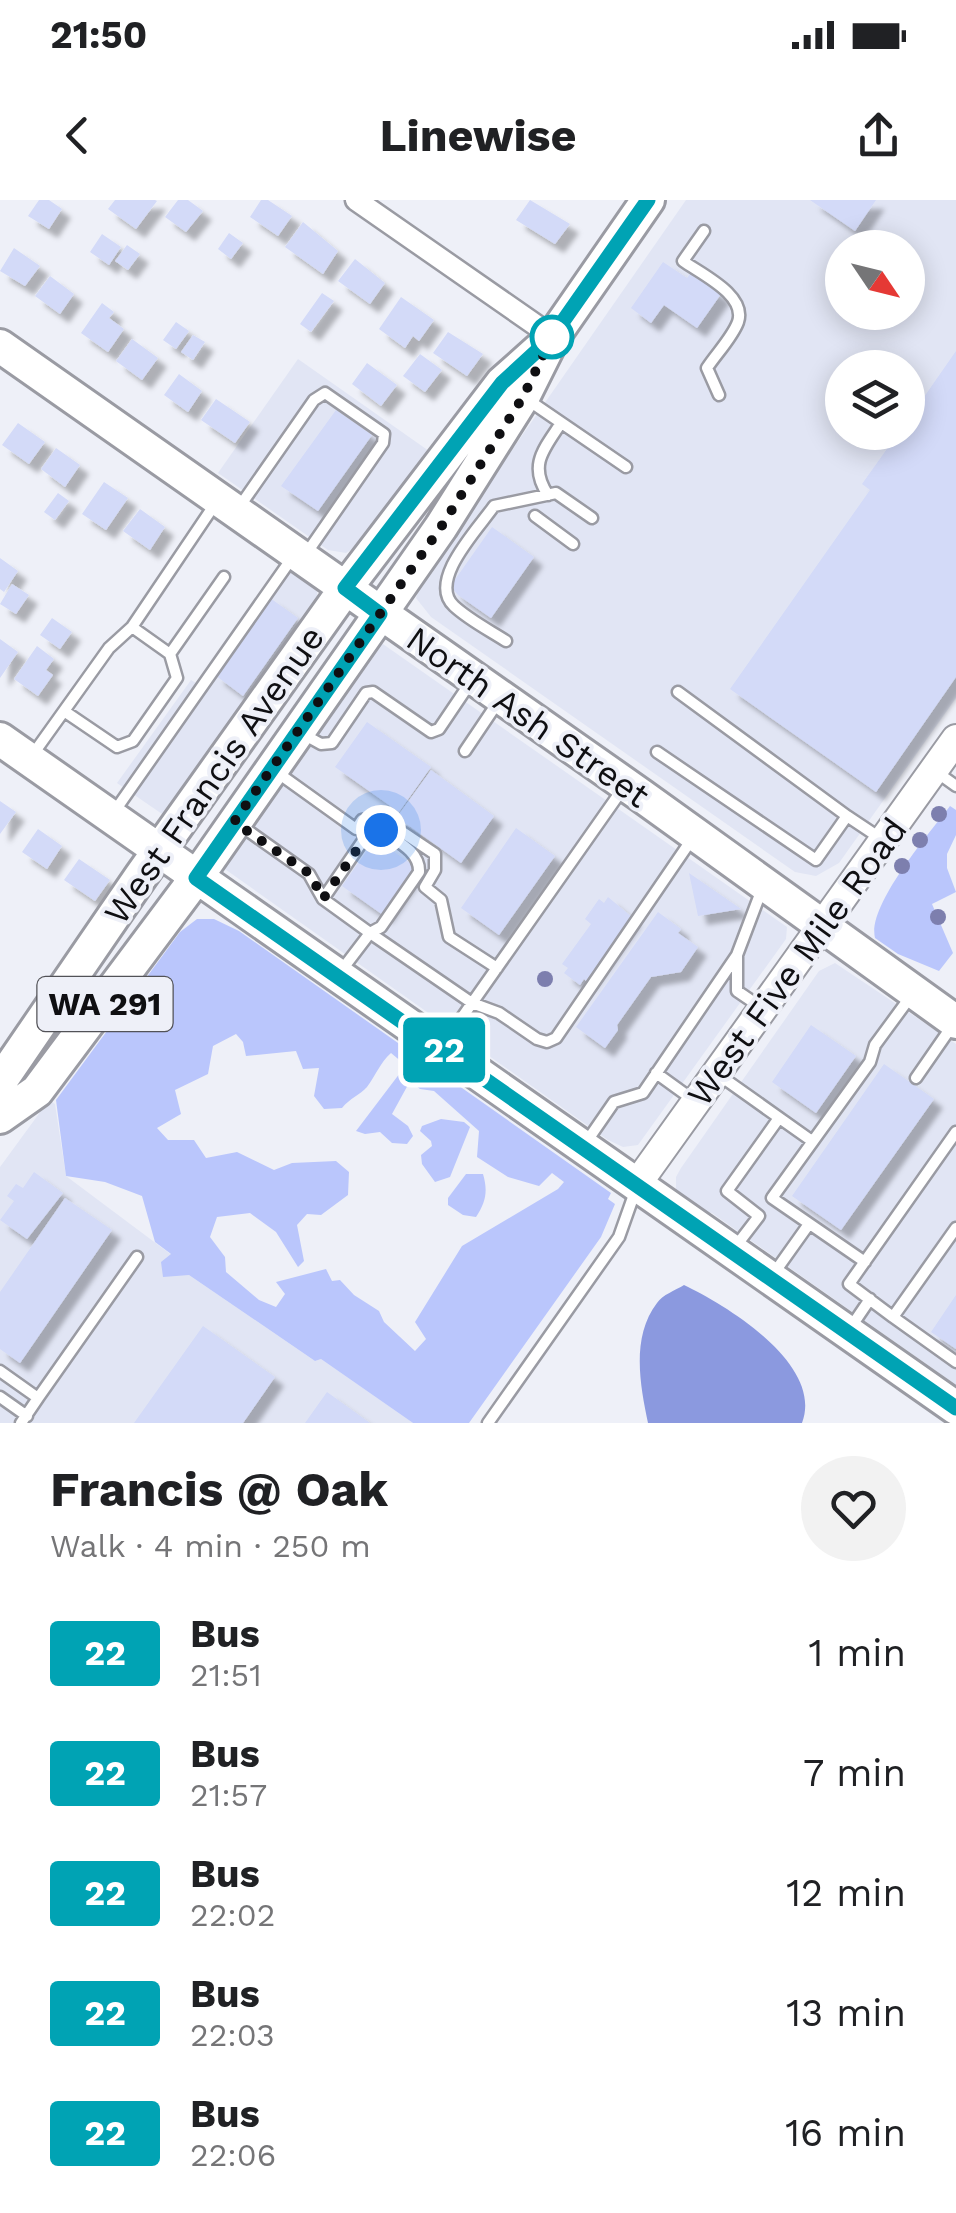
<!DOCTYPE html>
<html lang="en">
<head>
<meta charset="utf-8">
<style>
  :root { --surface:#fff; --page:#f2f2f2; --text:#202124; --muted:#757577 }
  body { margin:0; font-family:"Work Sans",sans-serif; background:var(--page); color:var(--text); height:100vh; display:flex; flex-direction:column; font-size:38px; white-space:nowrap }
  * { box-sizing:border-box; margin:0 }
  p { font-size:32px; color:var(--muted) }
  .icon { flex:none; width:55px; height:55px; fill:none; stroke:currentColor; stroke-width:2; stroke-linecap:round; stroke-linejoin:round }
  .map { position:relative; height:1223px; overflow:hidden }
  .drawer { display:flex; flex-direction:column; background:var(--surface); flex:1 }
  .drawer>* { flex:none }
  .badge { padding:0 20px; border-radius:8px; font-size:35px; line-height:65px }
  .needle { width:65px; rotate:125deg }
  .fabs { position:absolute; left:825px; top:30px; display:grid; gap:20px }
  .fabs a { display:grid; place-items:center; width:100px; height:100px; border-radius:50%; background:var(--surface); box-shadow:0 5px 25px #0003; font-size:50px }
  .you { position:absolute; width:50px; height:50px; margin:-25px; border:8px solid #fff; border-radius:50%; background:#1a73e8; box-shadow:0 0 0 15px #1a73e833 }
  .map>.badge { position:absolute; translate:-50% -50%; box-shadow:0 0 0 5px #fff }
  .round { display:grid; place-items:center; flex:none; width:105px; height:105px; border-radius:52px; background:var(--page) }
  .headline { display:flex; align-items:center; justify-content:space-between; height:170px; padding:0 50px }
  h1 { font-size:48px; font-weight:700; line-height:75px }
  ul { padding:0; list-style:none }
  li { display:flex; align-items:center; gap:30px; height:120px; padding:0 50px }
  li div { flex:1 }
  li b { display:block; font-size:38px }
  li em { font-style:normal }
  li .badge { min-width:110px; font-weight:700; text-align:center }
  .status { display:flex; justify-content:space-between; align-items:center; height:70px; padding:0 50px; background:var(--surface); direction:ltr }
  .status svg { height:28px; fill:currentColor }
  header { display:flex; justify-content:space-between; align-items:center; height:130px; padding:0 50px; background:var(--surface); font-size:45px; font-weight:700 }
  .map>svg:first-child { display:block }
  .built { fill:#e1e5f4; fill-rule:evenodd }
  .green { fill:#bac6fc; fill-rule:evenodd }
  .water { fill:#8b99df }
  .building { fill:#d3daf8; filter:url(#shadow) }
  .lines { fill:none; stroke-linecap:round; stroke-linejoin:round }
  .lane-casing { stroke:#9a9ba3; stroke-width:15 }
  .street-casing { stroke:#9a9ba3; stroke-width:25 }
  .secondary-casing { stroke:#9a9ba3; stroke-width:32 }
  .primary-casing { stroke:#9a9ba3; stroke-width:38 }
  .lane { stroke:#fff; stroke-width:10 }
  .street { stroke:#fff; stroke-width:20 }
  .secondary { stroke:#fff; stroke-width:28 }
  .primary { stroke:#fff; stroke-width:32 }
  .tree { fill:#7d7fae }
  .line-casing { stroke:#fff; stroke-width:22 }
  .line { stroke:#00a3b4; stroke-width:15 }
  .walk { stroke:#0f0f12; stroke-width:10; stroke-dasharray:0 18 }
  .stop-dot { fill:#fff; stroke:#00a3b4; stroke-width:5 }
  .labels { text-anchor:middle; stroke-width:8; stroke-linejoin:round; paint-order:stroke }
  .shield { fill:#eef0f8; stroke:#525257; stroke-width:2.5 }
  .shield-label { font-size:32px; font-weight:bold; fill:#0f0f12 }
  .street-label { font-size:35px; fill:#0f0f12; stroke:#eef0f8 }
</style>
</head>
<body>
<div class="status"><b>21:50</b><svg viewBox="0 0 49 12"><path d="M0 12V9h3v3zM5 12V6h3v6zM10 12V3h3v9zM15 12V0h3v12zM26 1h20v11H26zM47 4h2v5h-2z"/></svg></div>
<header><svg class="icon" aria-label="back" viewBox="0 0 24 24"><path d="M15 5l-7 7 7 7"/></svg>Linewise<svg class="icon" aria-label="share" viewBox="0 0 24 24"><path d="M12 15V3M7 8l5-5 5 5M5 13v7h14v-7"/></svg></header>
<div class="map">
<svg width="956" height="1223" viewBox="0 0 956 1223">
  <defs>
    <filter id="shadow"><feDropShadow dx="9" dy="9" stdDeviation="2.5" flood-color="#0004"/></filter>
  </defs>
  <rect width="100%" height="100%" fill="#eef0f8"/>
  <!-- built -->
  <path class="built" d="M686,0h270v498l-117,165 -23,13 -21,-4 -364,-255 -15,-19 7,-20zM842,48h66v64h-66zM842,168h66v64h-66z
    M298,159l131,92 -67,92 -16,10 -18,-3 -110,-77z
    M280,363l37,28 1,13 -153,212 -48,-33 74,-103 5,3z
    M380,442l407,285 -1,12 -148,206 -15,2 -15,-7 -386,-273z
    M835,763l121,81v341l-244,-172 -14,-3 -22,-19v-14l5,-9 138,-197z
    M49,900l6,4 11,72 119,89 4,10 126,86 6,-2 92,64h-413v-256z"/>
  <!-- green -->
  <path class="green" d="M950,606l6,4v25l-9,19v14l9,24 -24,12 21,49 -14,18 -41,-17 -23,-16c-8,-32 53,-103 75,-132z
    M197,719h17l25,12 372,262 -3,6 7,5 -14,33 -132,186h-56l-92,-64 -6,2 -126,-86 -26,2 -2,-15 10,-8 -16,-12 -13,-46 -37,-14 -39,-6 -10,-76 124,-168zM236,834l7,8 3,14 50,-5 7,18 16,-1 -5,28 10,13 18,-1c8,-10 18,-13 25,-21 9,-12 13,-24 24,-34l24,20 -1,11 6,5 14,2 45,40 -2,26 31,20 31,9 13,-13 12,9 -6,7 -96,57 -47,76 11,17 -11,12 -31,-29 -5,-11 -25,-16 -14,-15 -8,1 -6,-12 -50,13 9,12 -9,13 -17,-7 -33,-28 -1,-15 -15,-20 7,-20 33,-4 26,19 22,35 6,-6 -7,-36 10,-11 14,1 27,-20 1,-23 -13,-11 -44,2 -18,7 -37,-18 -31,6 -12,-18h-26l-11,-12 24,-14 -6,-24 33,-16 5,-28z
    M400,873l8,2 1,8 -17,31 16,12 5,10 -6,8 -15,-1 -12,-11 -15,2 -9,-3z
    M441,919l23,3 6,5 -20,50 -15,5 -13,-18 -1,-9 11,-9 -1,-5 -11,-10 2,-5z
    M466,974h17c5,17 3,28 -7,43l-13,-2 -15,-10v-7z"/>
  <!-- water -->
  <path class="water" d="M684,1085c44,21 140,80 118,138h-154c-8,-38 -17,-86 9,-120 5,-8 19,-13 27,-18z"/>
  <!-- building -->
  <path class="building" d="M39,0h10l13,9 -13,20 -21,-13z
    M115,0h40l2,1 -21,28 -28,-20z
    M178,0h10l15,11 -17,21 -21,-15z
    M261,0h7l24,16 -14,20 -28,-19z
    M530,0l40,24 -15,20 -39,-24z
    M810,0h66l-21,31z
    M303,22l35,29 -15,23 -38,-27z
    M229,33l14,10 -12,16 -13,-10z
    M102,34l19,13 -12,18 -19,-13z
    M127,45l13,9 -12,16 -13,-9z
    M14,48l26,18 -15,20 -25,-15z
    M355,59l30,24 -15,21 -32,-23z
    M663,62l24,16 4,-5 30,21 -24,34 -33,-23 -13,18 -20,-15z
    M50,76l24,18 -14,20 -25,-18z
    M322,93l12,8 -23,31 -11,-8z
    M401,97l33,23 -15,21 -6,-5 -8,12 -26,-19z
    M102,103l12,9 -5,6 15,11 -16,23 -27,-19z
    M176,122l13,9 -13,18 -13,-9z
    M448,132l35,22 -16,22 -34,-23z
    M193,135l12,7 -12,18 -12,-8z
    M132,139l26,19 -16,22 -26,-19z
    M956,151v326l-80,115 -146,-103 140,-199 -8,-6 37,-52h9v-12z
    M420,154l22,16 -17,22 -22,-16z
    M367,163l30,22 -16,21 -29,-22z
    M179,174l23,17 -14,21 -24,-17z
    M216,199l34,23 -15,21 -34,-23z
    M336,210l36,25 -54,76 -37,-25z
    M18,223l27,19 -16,22 -27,-19z
    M56,248l24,17 -15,22 -24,-18z
    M104,282l24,16 -22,32 -24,-16z
    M58,293l11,8 -14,19 -11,-8z
    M140,309l25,18 -15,23 -27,-19z
    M492,327l42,30 -43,61 -33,-23 -5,-6 1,-8z
    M0,358l18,13 -14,21 -4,-3z
    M12,384l17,11 -13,19 -16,-10z
    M270,398l28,20 -55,78 -28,-21z
    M52,418l20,14 -12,17 -20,-14z
    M0,439l18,13 -18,26z
    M37,446l17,13 -8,11 7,5 -15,21 -24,-17z
    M367,522l64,45 -32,45 -64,-45z
    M431,570l63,46 -33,47 -64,-46z
    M0,601l16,11 -16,22z
    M516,628l39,28 -56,79 -38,-27z
    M38,629l24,17 -15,23 -25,-17z
    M375,639l41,28 -33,48 -41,-29z
    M79,659l31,21 -15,21 -31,-21z
    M689,673l52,36 -43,7z
    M608,697l24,20 -46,64 -2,-2 -4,6 -16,-12 4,-5 -6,-4 29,-40 -6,-5 14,-20 5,4z
    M658,712l23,17 -3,4 20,14 -17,25 -30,5 -34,48 1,5 -13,18 -29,-21z
    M811,825l45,31 -40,57 -44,-31z
    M884,864l50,35 -93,131 -49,-34z
    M34,972l29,21 -36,46 -27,-19 14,-19 -7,-5 9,-12 7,4z
    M65,998l47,32 -92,133 -20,-14v-57z
    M956,1095v54l-25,-17z
    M203,1126l72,51 -32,46h-109z
    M327,1192l43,31h-65z"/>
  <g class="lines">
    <!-- lane casing -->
    <g class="lane-casing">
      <path id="lane" d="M704,31l-21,30c18,13 64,34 55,61 -6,16 -22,32 -31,46l12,27
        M528,200l98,67
        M548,295c-20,-30 -4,-46 13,-72
        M240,306l74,-106 11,-7 59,41 -1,9 -77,111
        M535,316l38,28
        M506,441c-17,-11 -37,-21 -52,-35 -27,-25 24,-77 40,-100l62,-13 36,25
        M170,454l54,-77
        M64,511l53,36 16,-6 44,-63 -7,-24 -38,-27
        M303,534l18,10 11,-1 34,-50 7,-1 58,40 8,-3 31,-46
        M465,551l33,-49
        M657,552l159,108 31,-44 -169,-124
        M31,557l78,-109 23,-21 83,-123
        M935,571l21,15
        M278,573l78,56 6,-9 18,-3 55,37v16l-10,17 16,13 8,37 48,31
        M112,615l180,-257
        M847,616l33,22
        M237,623l72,51 14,25 47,34 -29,38
        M323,699l46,-67 12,-2c15,11 39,21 38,42l-38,55 -11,6 102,70 27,10 38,26 10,3 9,-4 136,-199
        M759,806l-22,-15v-36l25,-66
        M444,843l180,-256
        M656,873l36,26
        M719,875l93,66
        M916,878l36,-52
        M956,932l-107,152 44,33 63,-89
        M585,944l29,-42 29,-9 94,-138
        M736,1046l23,-30 -32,-25 52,-73
        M865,1062l-93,-64 98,-136 5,-17 36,-49
        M772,1076l37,-52
        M893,1117l63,45
        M851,1127l19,-28
        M0,1171l38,27 -17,25
        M0,1197l27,19
        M38,1198l99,-141
        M488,1223l131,-186 17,-48"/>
    </g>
    <!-- street casing -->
    <g class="street-casing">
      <path id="street" d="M356,0l197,137"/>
    </g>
    <!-- secondary casing -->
    <g class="secondary-casing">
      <path id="secondary" d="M637,984l319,-445"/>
    </g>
    <!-- primary casing -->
    <g class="primary-casing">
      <path id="primary" d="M0,146l642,450 314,226
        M0,539l956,669
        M0,882l141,-206 204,-287 157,-206 37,-33
        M0,917l37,-26 159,-213 245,-351 82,-130 30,-60 95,-137"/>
    </g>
    <!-- lane -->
    <use href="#lane" class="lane"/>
    <!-- street -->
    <use href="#street" class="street"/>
    <!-- secondary -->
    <use href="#secondary" class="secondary"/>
    <!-- primary -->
    <use href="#primary" class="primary"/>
  </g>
  <!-- trees -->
  <g class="tree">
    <circle cx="939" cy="614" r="8"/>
    <circle cx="920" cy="640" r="8"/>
    <circle cx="902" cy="666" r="8"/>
    <circle cx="938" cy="717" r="8"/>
    <circle cx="545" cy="779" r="8"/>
  </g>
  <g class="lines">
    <!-- line casing -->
    <g class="line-casing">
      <path id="line" d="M648,0l-96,137 -50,46 -157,205 35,26 -184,264 760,530"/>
    </g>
    <!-- line -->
    <use href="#line" class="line"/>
    <!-- walk -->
    <path class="walk" d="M381,630l-12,2 -46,67 -13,-25 -76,-52 207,-295 82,-130 29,-60"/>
  </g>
  <!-- markers -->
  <circle class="stop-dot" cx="552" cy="137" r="20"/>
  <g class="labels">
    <!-- shield labels -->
    <rect class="shield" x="37.5" y="777" width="135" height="54" rx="8"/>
    <g class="shield-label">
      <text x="105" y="815">WA 291</text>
    </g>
    <!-- street labels -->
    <g class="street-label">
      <text transform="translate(528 517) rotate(35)" y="12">North Ash Street</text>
      <text transform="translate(214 575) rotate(-55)" y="12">West Francis Avenue</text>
      <text transform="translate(797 762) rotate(-54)" y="12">West Five Mile Road</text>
    </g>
  </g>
</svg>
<div class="fabs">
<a><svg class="needle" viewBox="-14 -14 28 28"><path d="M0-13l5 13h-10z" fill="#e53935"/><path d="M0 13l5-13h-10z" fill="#757577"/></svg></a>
<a><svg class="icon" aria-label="layers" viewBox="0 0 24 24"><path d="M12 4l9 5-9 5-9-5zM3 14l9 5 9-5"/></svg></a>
</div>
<div class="you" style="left:381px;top:630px"></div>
<b class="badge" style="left:444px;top:850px;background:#00a3b4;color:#fff">22</b>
</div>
<section class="drawer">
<div class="headline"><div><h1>Francis @ Oak</h1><p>Walk · 4 min · 250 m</p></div><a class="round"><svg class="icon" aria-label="heart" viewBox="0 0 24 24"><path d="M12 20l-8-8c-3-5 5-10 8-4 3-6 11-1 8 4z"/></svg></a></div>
<ul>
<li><span class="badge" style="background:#00a3b4;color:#fff">22</span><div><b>Bus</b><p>21:51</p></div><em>1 min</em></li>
<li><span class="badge" style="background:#00a3b4;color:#fff">22</span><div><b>Bus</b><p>21:57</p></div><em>7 min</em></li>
<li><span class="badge" style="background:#00a3b4;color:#fff">22</span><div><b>Bus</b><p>22:02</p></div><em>12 min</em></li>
<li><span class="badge" style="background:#00a3b4;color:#fff">22</span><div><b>Bus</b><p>22:03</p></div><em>13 min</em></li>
<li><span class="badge" style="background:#00a3b4;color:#fff">22</span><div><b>Bus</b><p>22:06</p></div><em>16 min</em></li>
</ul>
</section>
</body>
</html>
